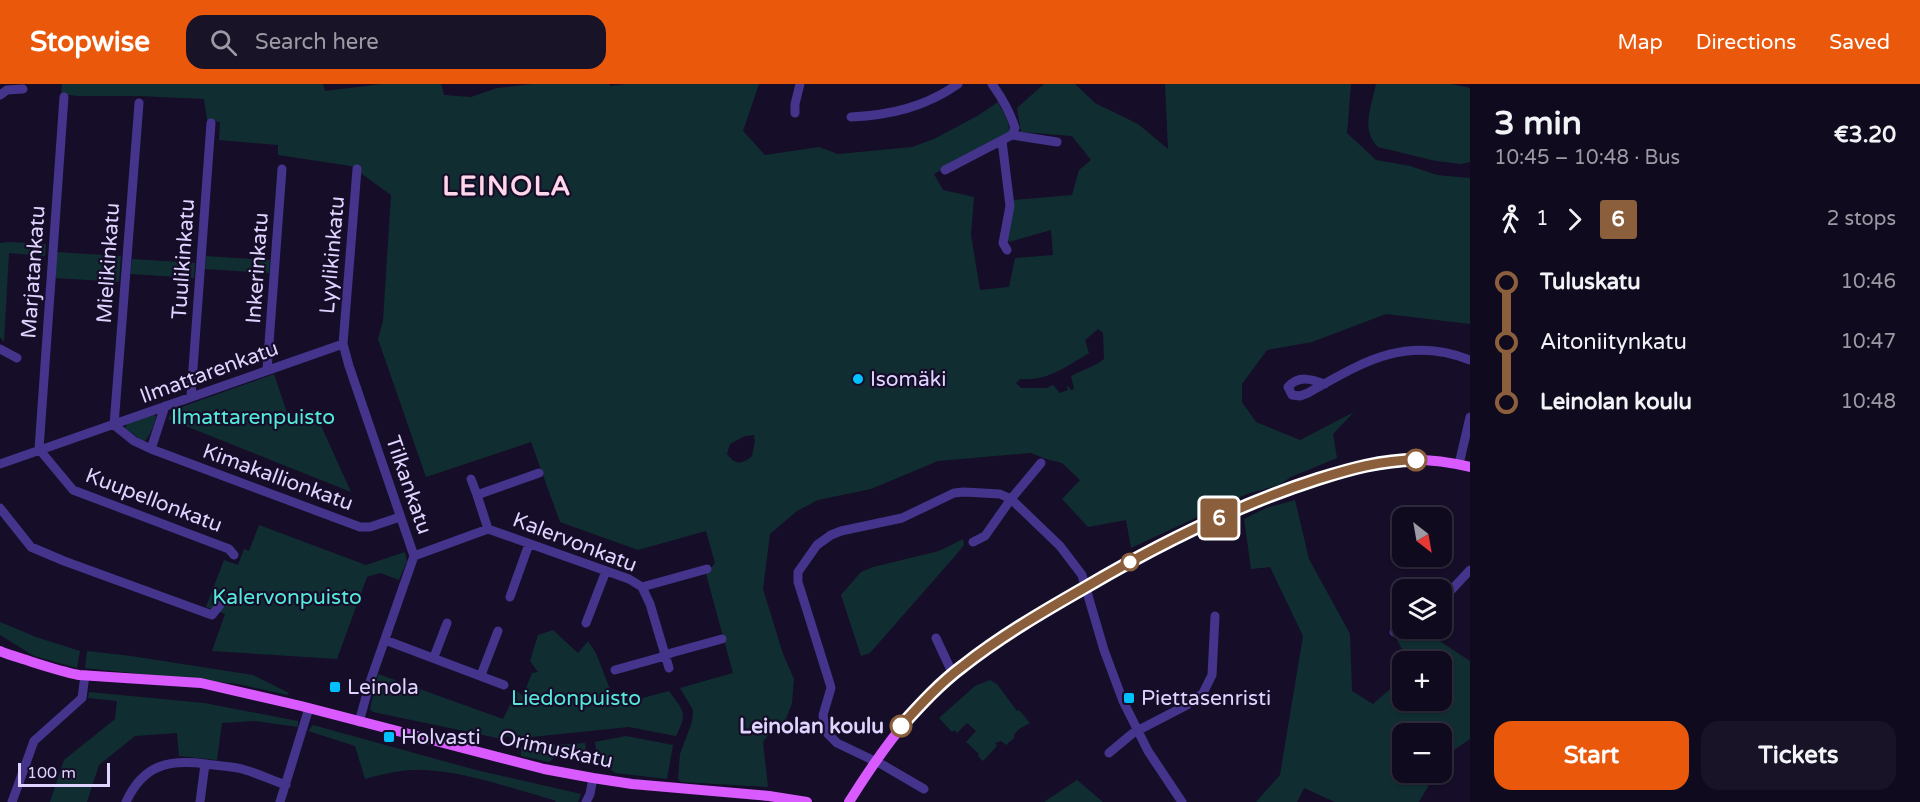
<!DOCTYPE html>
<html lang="en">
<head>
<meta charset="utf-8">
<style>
  :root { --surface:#100a1e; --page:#191327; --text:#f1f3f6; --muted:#9c9aa4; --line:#302b3c; --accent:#ea580c }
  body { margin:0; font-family:"Varela Round",sans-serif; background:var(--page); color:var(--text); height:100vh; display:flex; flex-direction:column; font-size:22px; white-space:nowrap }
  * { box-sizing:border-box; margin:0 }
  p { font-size:20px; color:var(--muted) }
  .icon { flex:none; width:33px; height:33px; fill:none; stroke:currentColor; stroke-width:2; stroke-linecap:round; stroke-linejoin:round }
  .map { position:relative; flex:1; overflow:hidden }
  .sheet { display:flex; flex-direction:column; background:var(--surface); width:450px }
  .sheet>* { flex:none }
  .badge { padding:0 12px; border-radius:4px; font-size:21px; line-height:39px }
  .needle { width:39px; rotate:149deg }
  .controls { position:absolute; left:1392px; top:423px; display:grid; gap:12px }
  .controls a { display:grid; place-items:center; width:60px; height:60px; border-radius:12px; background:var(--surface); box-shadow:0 2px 4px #0004,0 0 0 2px var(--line); font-size:30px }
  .scale { position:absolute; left:18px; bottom:15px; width:92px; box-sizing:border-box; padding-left:6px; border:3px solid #dfd4ff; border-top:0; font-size:16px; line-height:21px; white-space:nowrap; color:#dfd4ff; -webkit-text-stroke:4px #160d28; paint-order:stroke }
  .map>.badge { position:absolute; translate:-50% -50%; box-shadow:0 0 0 3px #fff }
  .legs { display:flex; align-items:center; gap:9px; height:66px; padding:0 24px; font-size:20px }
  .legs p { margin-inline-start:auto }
  .overview { display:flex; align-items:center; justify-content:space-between; height:102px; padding:0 24px }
  h1 { font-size:33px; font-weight:700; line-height:45px }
  .button { display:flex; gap:12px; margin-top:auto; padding:12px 24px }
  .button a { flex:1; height:69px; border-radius:18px; background:var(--accent); color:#fff; font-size:24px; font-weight:700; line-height:69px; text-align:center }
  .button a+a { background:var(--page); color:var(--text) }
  ul { padding:0 24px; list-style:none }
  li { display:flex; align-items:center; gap:21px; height:60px; font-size:22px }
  li i { display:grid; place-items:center; width:9px; height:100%; margin:0 8px; background:currentColor }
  li i::after { content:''; width:15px; height:15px; margin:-8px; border:4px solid; border-radius:50%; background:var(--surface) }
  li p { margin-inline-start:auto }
  li:first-child i { background:linear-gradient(#0000 50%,currentColor 0) }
  li:last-child i { background:linear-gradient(currentColor 50%,#0000 0) }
  header { display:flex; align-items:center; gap:36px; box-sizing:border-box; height:84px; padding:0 30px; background:var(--accent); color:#fff }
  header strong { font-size:28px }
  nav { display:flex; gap:33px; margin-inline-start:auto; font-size:21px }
  .search { width:420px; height:54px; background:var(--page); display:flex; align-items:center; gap:15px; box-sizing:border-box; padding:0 21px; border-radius:18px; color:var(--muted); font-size:22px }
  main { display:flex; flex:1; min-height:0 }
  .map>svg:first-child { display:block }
  .green { fill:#102e32; fill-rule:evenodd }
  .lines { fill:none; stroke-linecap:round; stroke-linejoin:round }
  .minor { stroke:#44348b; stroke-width:9 }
  .major { stroke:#d95bff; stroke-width:10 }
  .line-1-casing { stroke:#fff; stroke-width:14 }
  .line-1 { stroke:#8b5e3c; stroke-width:9 }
  .poi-dot { fill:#00c0ff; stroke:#160d28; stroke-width:2 }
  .stop-1-dot { fill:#fff; stroke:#8b5e3c; stroke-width:3 }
  .labels { text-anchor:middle; stroke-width:4.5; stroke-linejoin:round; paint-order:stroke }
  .street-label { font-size:21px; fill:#dfd4ff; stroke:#160d28 }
  .poi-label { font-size:21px; fill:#dfd4ff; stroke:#160d28; text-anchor:start }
  .park-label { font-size:21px; fill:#54eadb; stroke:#160d28 }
  .stop-label { font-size:21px; font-weight:bold; fill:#dfd4ff; stroke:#160d28; text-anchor:end }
  .district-label { font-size:27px; font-weight:bold; letter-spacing:1.5px; fill:#ffd6ea; stroke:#160d28 }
</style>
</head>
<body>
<header>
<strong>Stopwise</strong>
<div class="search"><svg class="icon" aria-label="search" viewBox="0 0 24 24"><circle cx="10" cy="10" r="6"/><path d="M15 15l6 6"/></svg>Search here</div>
<nav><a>Map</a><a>Directions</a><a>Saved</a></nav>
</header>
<main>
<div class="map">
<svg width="1470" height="718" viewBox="0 0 1470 718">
  <rect width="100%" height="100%" fill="#160d28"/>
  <!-- green -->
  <path class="green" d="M62,0h261l2,7 57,-7h59l3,11 27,2 26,-9 35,-4h77l1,2 15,-2h134l-16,47 22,24 54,-8 19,7 74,-7 22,-8 45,-24 19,-13 9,17 3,14 -76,41 9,16 31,7 -3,38 9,55 29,-3 6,-29 38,-3 -2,-25 -42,12 -2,-4 7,-38 58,-5 7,-25 12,-10 -19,-24 -51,-4 -4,-24 27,-24h31l20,19 43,21 30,25 -3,-65h186l-4,49 29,27 34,6 27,9 33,3v146l-84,-10 -74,28 -45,8 -25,34v18l14,20 44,18 54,-28 -21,22 4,24 -46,19 -12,8 -32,9 -116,54 -5,-28 -38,7 -26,-28 18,-19 -18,-17 -16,-4 -15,-6 -93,8 -67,28 -53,11 -21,11 -27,23 -7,55 20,65 11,25 -2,24 -9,24h-9l-11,15 5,45 -87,-5 -3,-3 2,-25 12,-32 1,-12 -13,-22 53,-15 -27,-99 9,-11 -9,-32 -68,19 -78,-28 -29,-80 -105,35 -48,-138 5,-18 8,-126 -40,-29 -73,-11v-10l-59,-5 1,-18 -13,-2 -3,-21 -65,-3h-61l-17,-2zM1098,245l5,4 1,26c-10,8 -22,11 -33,17l3,13 -3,1 -4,-5 1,5 -8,3 -7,-8 -7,3h-25l-5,-5 4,-4c29,2 45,-12 69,-26l-4,-13zM754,351l1,6 -3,15c-10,9 -17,9 -25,-2l3,-10 15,-8z
    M1376,0h75l19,4v74l-9,2 -25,-3 -58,-14c-18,-17 -6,-42 -2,-63z
    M9,158l37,2 -1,12 -36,-3 -5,89 -4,-5v-94z
    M56,168l65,4 -2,26 -64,-4z
    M206,172l64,4 -1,13 -64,-4z
    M132,175l63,4 -1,15 -64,-4z
    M274,290l15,45 25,-9 37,82 -183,-73 5,-9z
    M151,330l5,2c-2,9 -5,19 -12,26l-19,-14 2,-4z
    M1295,416l14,59 41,75 2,57 21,13 23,-20 6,-3v19h40v-38l-33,-1 -12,-21 9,-11h24l5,9 35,23v78l-23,16 -5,10v-31h-40v38l34,1 -17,29h-84l-31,-14 -7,14h-41l24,-27 23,-139 -33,-69 -19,2 -7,-50 22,-11z
    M259,441l107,40 39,-13 2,9 -8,19 -19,-7 -13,4 -30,82 -125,-8 13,-37 -19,-7 18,-47 14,5 6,-16 5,2z
    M963,455l1,6 -9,11 -85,97 -9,3 -20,-61 20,-23 12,-5 66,-16z
    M0,538l36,15 44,14 -3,17 -43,-12 -34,-21z
    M553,546l25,23 10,-12 8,12 20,52 53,-14c15,21 19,21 7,45l-47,-9 -117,12 -4,-3 -6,3 -129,-27 -3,-3 8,-35 125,45 14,-28 6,5 9,-23 6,-1 -8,-11 8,-26z
    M87,567l44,5 122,19 36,18 -1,2 -50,-11 -153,-16z
    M990,596l7,4 20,27 2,-1 11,13 -11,6 -5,6v3l-8,7 -5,-4 -6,2 2,3 -14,15 -5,-5 1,-2 -13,-12 10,-11 -9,-8 -10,10 -3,-3 -2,2 -13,-14 36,-32z
    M89,608l115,11 94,18v6l-43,-6 -33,2 -5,37 -38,-4 -2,-23 -42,3 -36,29 -12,37h-37l14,-42 51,-41 2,-18 -29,-3z
    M313,641l163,45 105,24 -3,8h-22l-2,-2c-41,-11 -87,-28 -130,-30 -21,-1 -40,4 -59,9l-10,-33 -47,-15z
    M626,652l47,9 -6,34 -52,-6 -6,-5 -10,-2 -4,-24z
    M585,659l3,21 -11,-5 -21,-3 -7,6 -28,-6v-9z
    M1077,696l26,22h-59z"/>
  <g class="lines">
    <!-- minor -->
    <path class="minor" d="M992,0c10,14 18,27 23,44l-3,7
      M0,11l7,-5 16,-1
      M64,13l-25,352 34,41 156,59 5,6
      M139,19l-25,322 20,16 17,8 209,78h10l30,-10
      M795,29v-9l5,-20
      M851,33c40,-2 74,-10 107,-33
      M1002,57l8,65 -7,37 4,7
      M357,85l-14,175 6,22 65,190 -43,123 -12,43
      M945,86l67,-35 45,7
      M0,265l17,9
      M267,286l15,-201
      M1325,300c-14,-5 -26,-9 -37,3l4,8 8,1 8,-3c55,-31 97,-58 162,-33
      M191,312l20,-273
      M151,365l14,-43
      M0,380l343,-120
      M1459,380l11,-47
      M471,395l6,16
      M0,424l31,39 33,14 148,54 8,-10
      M488,445l-11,-34 62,-22
      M973,458l12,-6 26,-37 30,-36
      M414,472l74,-27 141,50 13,8 8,17 19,64
      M642,503l65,-18
      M510,513l19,-53
      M1442,516l28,-30
      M586,539l20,-52
      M1394,548l8,-8
      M936,554l14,30 4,6
      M385,556l119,45
      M434,573l13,-34
      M615,586l50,-14 6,-3 51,-14
      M481,591l17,-44
      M1109,669l24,-20 54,-28 16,-12 9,-18 3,-59
      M924,705l-41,-24 -46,-22 -9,-9 -3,-6 -2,-13 8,-27 -1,-4 -32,-102v-10l19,-27 14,-10 10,-4 61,-13 52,-25 10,-1 36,2 11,5 49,47 22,29 22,75 19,51 25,50 34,51
      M12,718l22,-61 48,-43 3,-23
      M126,718c17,-37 42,-43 80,-38 12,2 25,2 36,5 15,4 29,11 44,16
      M200,718l5,-38
      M280,718l29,-94
      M586,718l4,-8 3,-16"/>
    <!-- major -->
    <path class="major" d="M0,567c8,4 15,5 23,8 19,6 36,12 56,16l122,8 100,23 243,63 49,9 39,6 137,12 38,6
      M849,718c27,-43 55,-83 92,-118 41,-38 95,-69 143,-96 74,-41 149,-81 230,-107 19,-6 38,-14 57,-17 33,-7 67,-5 99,3"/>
  </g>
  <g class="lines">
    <!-- line-1 casing -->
    <g class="line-1-casing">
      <path id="line-1" d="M901,642c19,-21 39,-43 62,-60 38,-30 81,-55 123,-79 73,-43 151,-82 232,-108 32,-10 63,-19 98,-19"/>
    </g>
    <!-- line-1 -->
    <use href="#line-1" class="line-1"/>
  </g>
  <!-- markers -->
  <g class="poi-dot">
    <circle cx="858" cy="295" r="6"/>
    <rect x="329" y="597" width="12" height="12" rx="3"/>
    <rect x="1123" y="608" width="12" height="12" rx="3"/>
    <rect x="383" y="647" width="12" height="12" rx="3"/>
  </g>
  <g class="stop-1-dot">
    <circle cx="1416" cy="376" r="10"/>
    <circle cx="1130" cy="478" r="8"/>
    <circle cx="901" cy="642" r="10"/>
  </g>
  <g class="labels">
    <!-- street labels -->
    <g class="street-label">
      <text transform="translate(332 171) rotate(-85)" y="7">Lyylikinkatu</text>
      <text transform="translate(183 175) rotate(-86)" y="7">Tuulikinkatu</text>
      <text transform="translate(108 179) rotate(-86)" y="7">Mielikinkatu</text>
      <text transform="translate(257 184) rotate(-86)" y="7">Inkerinkatu</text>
      <text transform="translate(33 188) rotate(-86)" y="7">Marjatankatu</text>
      <text transform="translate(209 288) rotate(-20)" y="7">Ilmattarenkatu</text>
      <text transform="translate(278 393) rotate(20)" y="7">Kimakallionkatu</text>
      <text transform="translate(409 401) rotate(71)" y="7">Tilkankatu</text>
      <text transform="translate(154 416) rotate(21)" y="7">Kuupellonkatu</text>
      <text transform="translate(575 458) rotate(21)" y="7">Kalervonkatu</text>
      <text transform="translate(556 665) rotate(12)" y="7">Orimuskatu</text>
    </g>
    <!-- poi labels -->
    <g class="poi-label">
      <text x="870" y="302">Isomäki</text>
      <text x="347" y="610">Leinola</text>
      <text x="1141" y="621">Piettasenristi</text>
      <text x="401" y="660">Holvasti</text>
    </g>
    <!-- park labels -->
    <g class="park-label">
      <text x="253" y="340">Ilmattarenpuisto</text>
      <text x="287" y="520">Kalervonpuisto</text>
      <text x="576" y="621">Liedonpuisto</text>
    </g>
    <!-- stop labels -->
    <g class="stop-label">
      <text x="884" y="649">Leinolan koulu</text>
    </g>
    <!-- district labels -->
    <g class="district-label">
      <text x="507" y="111">LEINOLA</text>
    </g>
  </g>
</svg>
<div class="controls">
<a><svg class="needle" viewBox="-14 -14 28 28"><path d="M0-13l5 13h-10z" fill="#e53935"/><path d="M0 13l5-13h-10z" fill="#9c9aa4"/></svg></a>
<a><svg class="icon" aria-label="layers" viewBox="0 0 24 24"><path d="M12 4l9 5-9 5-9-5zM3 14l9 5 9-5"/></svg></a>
<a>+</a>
<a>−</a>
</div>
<div class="scale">100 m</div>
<b class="badge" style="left:1219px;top:434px;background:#8b5e3c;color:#fff">6</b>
</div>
<section class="sheet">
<div class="overview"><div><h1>3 min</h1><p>10:45 – 10:48 · Bus</p></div><b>€3.20</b></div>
<div class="legs"><svg class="icon" aria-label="walk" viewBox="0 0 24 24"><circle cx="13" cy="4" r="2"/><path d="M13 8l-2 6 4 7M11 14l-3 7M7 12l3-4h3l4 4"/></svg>1<svg class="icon" aria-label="forward" viewBox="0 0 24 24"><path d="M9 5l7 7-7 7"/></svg><b class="badge" style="background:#8b5e3c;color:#fff">6</b><p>2 stops</p></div>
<ul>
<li><i style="color:#8b5e3c"></i><b>Tuluskatu</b><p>10:46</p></li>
<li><i style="color:#8b5e3c"></i><span>Aitoniitynkatu</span><p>10:47</p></li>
<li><i style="color:#8b5e3c"></i><b>Leinolan koulu</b><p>10:48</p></li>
</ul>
<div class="button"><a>Start</a><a>Tickets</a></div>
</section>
</main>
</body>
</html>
